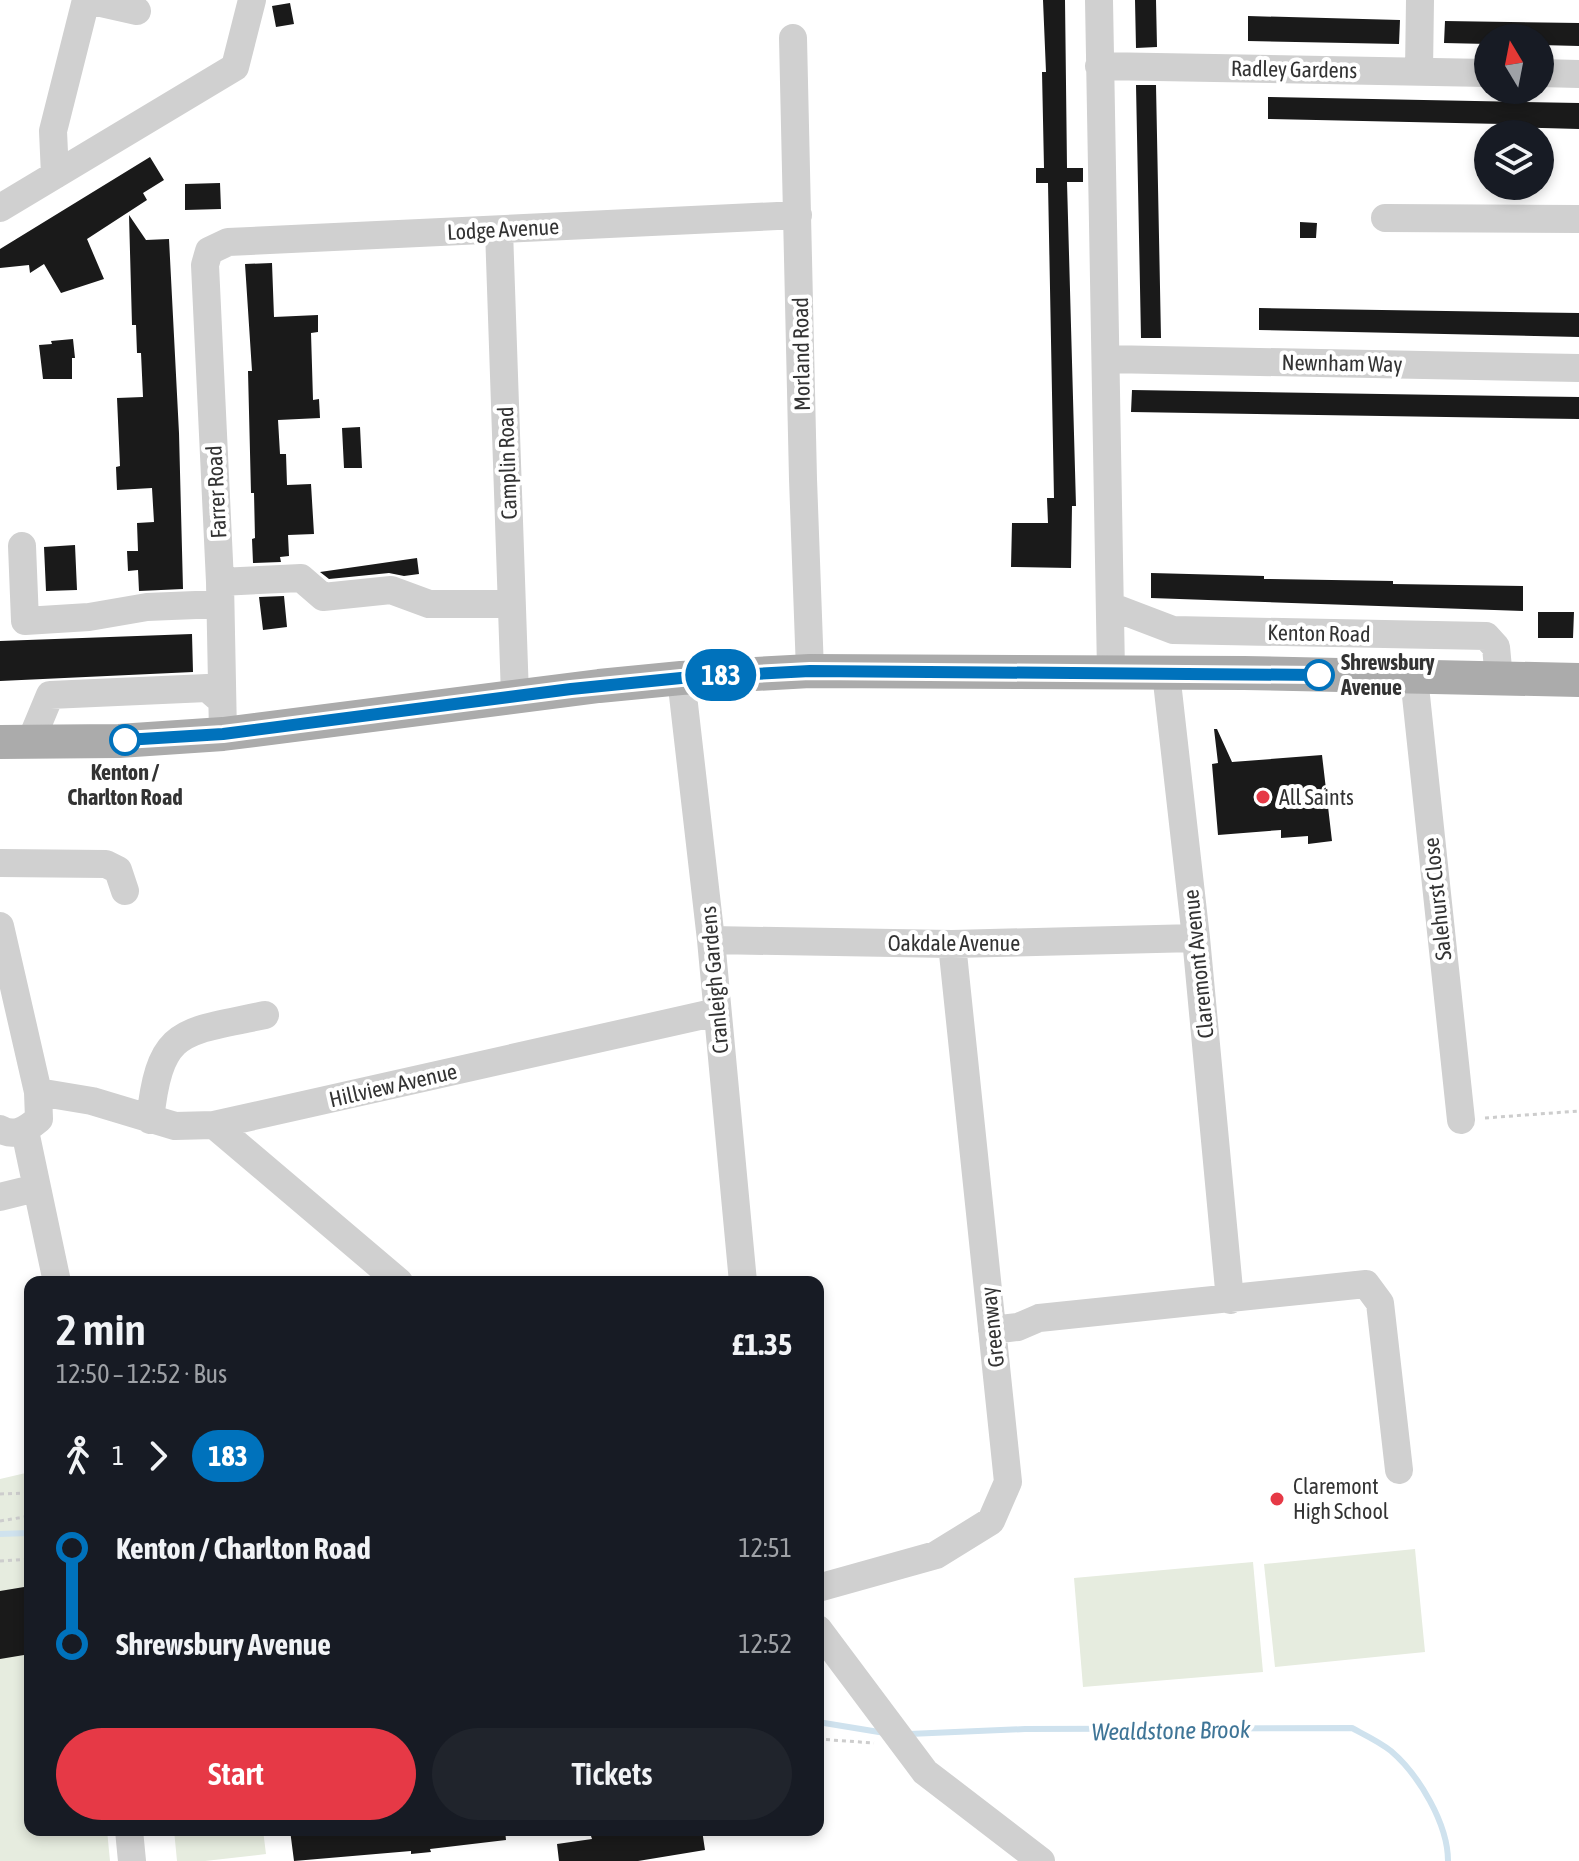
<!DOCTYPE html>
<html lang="en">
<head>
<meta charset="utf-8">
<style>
  :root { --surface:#171b24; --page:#20242c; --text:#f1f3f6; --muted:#9ea1a6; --accent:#e63946 }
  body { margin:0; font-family:"Asap Condensed",sans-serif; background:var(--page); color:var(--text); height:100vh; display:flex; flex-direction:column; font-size:30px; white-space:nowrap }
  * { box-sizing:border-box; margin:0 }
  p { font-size:26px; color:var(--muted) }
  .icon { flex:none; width:44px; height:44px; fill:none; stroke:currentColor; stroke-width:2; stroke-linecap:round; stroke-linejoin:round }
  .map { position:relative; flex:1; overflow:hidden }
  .details { position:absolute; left:24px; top:1276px; width:800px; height:560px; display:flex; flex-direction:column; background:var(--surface); border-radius:16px; box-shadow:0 4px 12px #0003 }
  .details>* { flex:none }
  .badge { padding:0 16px; border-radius:26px; font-size:28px; line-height:52px }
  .needle { width:52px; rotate:350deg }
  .fabs { position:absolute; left:1474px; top:24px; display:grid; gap:16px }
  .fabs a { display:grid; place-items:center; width:80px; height:80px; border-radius:50%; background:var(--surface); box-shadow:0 4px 12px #0003; font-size:40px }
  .map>.badge { position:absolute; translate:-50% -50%; box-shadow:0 0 0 4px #fff }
  .legs { display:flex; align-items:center; gap:12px; height:88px; padding:0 32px; font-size:26px }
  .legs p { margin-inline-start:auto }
  .overview { display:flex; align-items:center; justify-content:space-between; height:136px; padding:0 32px }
  h1 { font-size:44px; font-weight:600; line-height:60px }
  .button { display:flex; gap:16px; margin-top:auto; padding:16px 32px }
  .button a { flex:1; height:92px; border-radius:48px; background:var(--accent); color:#fff; font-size:32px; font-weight:600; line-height:92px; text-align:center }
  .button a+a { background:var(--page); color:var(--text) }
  ul { padding:0 32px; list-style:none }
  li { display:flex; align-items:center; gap:28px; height:96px; font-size:30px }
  li i { display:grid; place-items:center; width:12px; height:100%; margin:0 10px; background:currentColor }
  li i::after { content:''; width:20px; height:20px; margin:-10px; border:6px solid; border-radius:50%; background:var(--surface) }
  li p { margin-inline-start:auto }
  li:first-child i { background:linear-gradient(#0000 50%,currentColor 0) }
  li:last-child i { background:linear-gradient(currentColor 50%,#0000 0) }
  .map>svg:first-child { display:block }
  .green { fill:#e6ecdf }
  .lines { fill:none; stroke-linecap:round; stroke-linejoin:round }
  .stream { stroke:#cfe2ee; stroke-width:6 }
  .building { fill:#1a1a1a }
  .path { stroke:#cdcdcd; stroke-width:3; stroke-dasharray:4 4; stroke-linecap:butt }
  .minor { stroke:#d0d0d0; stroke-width:28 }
  .major { stroke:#ababab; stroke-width:34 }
  .line-1-casing { stroke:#fff; stroke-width:18 }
  .line-1 { stroke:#0072bc; stroke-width:12 }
  .stop-1-dot { fill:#fff; stroke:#0072bc; stroke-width:4 }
  .poi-dot { fill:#e63946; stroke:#fff; stroke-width:3 }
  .labels { text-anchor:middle; stroke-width:8; stroke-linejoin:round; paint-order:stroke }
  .street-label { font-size:22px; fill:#333; stroke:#fff }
  .stop-label { font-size:22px; font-weight:bold; fill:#333; stroke:#fff; text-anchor:start }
  .poi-label { font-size:22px; fill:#333; stroke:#fff; text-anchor:start }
  .water-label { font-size:24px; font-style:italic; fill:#3f7597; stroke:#fff }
</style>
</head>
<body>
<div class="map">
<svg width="1579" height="1861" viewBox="0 0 1579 1861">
  <rect width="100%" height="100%" fill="#fff"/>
  <!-- green -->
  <path class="green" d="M30,1472v358h77l3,31h-110v-382z
    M1415,1549l10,103 -150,15 -11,-103z
    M1253,1562l10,110 -180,15 -9,-109z
    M174,1830h89l3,24 -61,7h-28z"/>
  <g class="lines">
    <!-- stream -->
    <path class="stream" d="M0,1534l30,-1
      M818,1722l67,11
      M909,1734l116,-5 327,-1c13,7 28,14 39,23 28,24 57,73 57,110"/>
  </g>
  <!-- building -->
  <path class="building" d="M1043,0h22l2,168h16v14h-16l9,324h-4l-1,62 -60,-1 1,-44h36l-1,-25h7l-6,-315h-12v-15h8l-2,-96h4z
    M1135,0h21l1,47 -21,1z
    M290,3l4,21 -18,3 -4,-21z
    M1248,16l152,4 -1,24 -151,-3z
    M1445,21l134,2v23l-39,-1v-7h-52v6l-44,-1z
    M1136,85h20l5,253h-20z
    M1268,97l311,6v26l-77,-2v-3l-234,-5z
    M150,157l14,23 -21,13 4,7 -60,39 17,40 -43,14 -17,-29 -14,9 -1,-8 -29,3v-19z
    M220,183l1,26 -36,1v-26z
    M129,215l17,25 23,-1 10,194 4,156 -44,2 -1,-21 -10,1 -1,-20h11l-1,-28 17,-1 -2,-34 -35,2 -1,-23 4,-1 -3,-68 26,-1 -2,-44h-4l-1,-28h-4z
    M1300,222l17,1 -1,15h-16z
    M272,263l2,54 44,-2v17l-7,1 1,33 1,34 6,-1 1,19 -42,2 2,34h6l1,31 24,-1 3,50 -26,1 1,21 -9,1 1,5 -28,1 -1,-24 3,-1 -1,-45h-3l-3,-122h4l-7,-107z
    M1259,308l320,5v24l-320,-7z
    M73,339l2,19h-3v21h-29l-4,-34 13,-1 -1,-3z
    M1132,390l447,7v22l-448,-7z
    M360,427l2,41h-18l-2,-40z
    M75,545l2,45 -31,1 -2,-44z
    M417,558l2,16 -15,2 -15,-3 -60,6 -9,-7z
    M1151,573l113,3v3l129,2v3l130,2v25l-372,-13z
    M284,596l3,31 -24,3 -4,-33z
    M1538,612h36l-1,26h-35z
    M192,634l1,38 -193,9v-40z
    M1214,729h3l15,33 90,-7 10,86 -24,3v-8l-27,2v-8l-63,5 -6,-71 6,-1z
    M30,1586v68l-30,5v-68z
    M290,1830h215l1,10 -76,9 1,3 -20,2v-3l-117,10z
    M608,1830h94l3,20 -67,11h-79l-2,-17 35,-5 -1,-3 17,-3z"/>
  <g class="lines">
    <!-- path -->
    <path class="path" d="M1485,1118l94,-7
      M0,1494l30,-1
      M0,1521l30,-5
      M0,1561l30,-2
      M818,1739l56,4"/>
    <!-- minor -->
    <path class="minor" d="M88,0l49,11
      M1099,0l12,672
      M793,38l10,441 7,192
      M1099,66l389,7
      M1419,71l1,-71
      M1540,73l39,1
      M55,175l-2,-44 33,-131
      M0,208l235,-141 17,-67
      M1385,218l194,1
      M499,230l16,466
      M1106,359l473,9
      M22,546l3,75 64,-4 58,-10 73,-3
      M220,582l81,-4 22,19 68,-7 38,14h82
      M1110,606l63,24 313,6 10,11 3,32
      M1166,673l30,265 34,362
      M1414,677l47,443
      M681,678l30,262 32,342
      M223,734l-3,-152 -15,-317 4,-14 19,-9 570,-27
      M30,743l20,-48 157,-7 15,13
      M0,863l106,1 12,6 7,21
      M0,926l38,166 1,27c-12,10 -24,19 -39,10
      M711,940l241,4 244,-6
      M38,1092l54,9 83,25 39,-1 503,-113
      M150,1120c10,-94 32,-87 115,-105
      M214,1125l185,157
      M25,1131l32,151
      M0,1197l36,-9
      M992,1330l26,-3 21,-9 327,-34 14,19 19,167
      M818,1588l118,-33 55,-34 17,-39 -56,-538
      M818,1629l107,143 116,89
      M129,1830l3,31"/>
    <!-- major -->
    <path class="major" d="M0,742l119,-1 104,-7 376,-48 82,-8 129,-7 434,2 335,7"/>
  </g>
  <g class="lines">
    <!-- line-1 casing -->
    <g class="line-1-casing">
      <path id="line-1" d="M125,740l98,-6 348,-45 110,-11 129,-7 509,4"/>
    </g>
    <!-- line-1 -->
    <use href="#line-1" class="line-1"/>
  </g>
  <!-- markers -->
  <g class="stop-1-dot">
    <circle cx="1319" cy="675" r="14"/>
    <circle cx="125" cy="740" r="14"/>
  </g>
  <g class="poi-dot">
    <circle cx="1263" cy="797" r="8"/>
    <circle cx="1277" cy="1499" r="8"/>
  </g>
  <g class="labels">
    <!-- street labels -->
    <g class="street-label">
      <text transform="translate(1294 69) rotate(1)" y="8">Radley Gardens</text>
      <text transform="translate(503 229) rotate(-3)" y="8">Lodge Avenue</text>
      <text transform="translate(801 354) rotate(-91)" y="8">Morland Road</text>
      <text transform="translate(1342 363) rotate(1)" y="8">Newnham Way</text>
      <text transform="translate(507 463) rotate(-92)" y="8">Camplin Road</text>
      <text transform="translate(216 492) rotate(-93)" y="8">Farrer Road</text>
      <text transform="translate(1319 633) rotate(1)" y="8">Kenton Road</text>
      <text transform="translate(1437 899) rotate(-96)" y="8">Salehurst Close</text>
      <text x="954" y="951">Oakdale Avenue</text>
      <text transform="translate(1198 964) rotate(-96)" y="8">Claremont Avenue</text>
      <text transform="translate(714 980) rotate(-95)" y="8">Cranleigh Gardens</text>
      <text transform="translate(393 1085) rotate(-13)" y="8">Hillview Avenue</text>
      <text transform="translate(992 1327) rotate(-96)" y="8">Greenway</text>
    </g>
    <!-- stop labels -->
    <g class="stop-label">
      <text x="1341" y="670">Shrewsbury<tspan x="1341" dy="25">Avenue</tspan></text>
      <text x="125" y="780" text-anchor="middle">Kenton /<tspan x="125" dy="25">Charlton Road</tspan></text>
    </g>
    <!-- poi labels -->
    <g class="poi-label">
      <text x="1279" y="805">All Saints</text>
      <text x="1293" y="1494">Claremont<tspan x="1293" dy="25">High School</tspan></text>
    </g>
    <!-- water labels -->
    <g class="water-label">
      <text transform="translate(1171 1731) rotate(-1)" y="8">Wealdstone Brook</text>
    </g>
  </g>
</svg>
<div class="fabs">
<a><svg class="needle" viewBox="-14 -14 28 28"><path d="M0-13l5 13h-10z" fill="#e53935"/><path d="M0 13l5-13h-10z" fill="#9ea1a6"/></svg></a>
<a><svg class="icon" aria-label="layers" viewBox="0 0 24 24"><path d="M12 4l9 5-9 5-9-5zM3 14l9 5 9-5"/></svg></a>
</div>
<b class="badge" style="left:721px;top:675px;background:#0072bc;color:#fff">183</b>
<section class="details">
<div class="overview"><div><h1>2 min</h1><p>12:50 – 12:52 · Bus</p></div><b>£1.35</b></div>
<div class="legs"><svg class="icon" aria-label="walk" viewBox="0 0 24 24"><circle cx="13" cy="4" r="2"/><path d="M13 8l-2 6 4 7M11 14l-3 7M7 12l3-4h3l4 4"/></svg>1<svg class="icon" aria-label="forward" viewBox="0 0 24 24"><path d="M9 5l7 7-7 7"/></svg><b class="badge" style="background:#0072bc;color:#fff">183</b></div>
<ul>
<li><i style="color:#0072bc"></i><b>Kenton / Charlton Road</b><p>12:51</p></li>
<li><i style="color:#0072bc"></i><b>Shrewsbury Avenue</b><p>12:52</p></li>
</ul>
<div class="button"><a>Start</a><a>Tickets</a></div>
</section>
</div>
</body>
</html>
